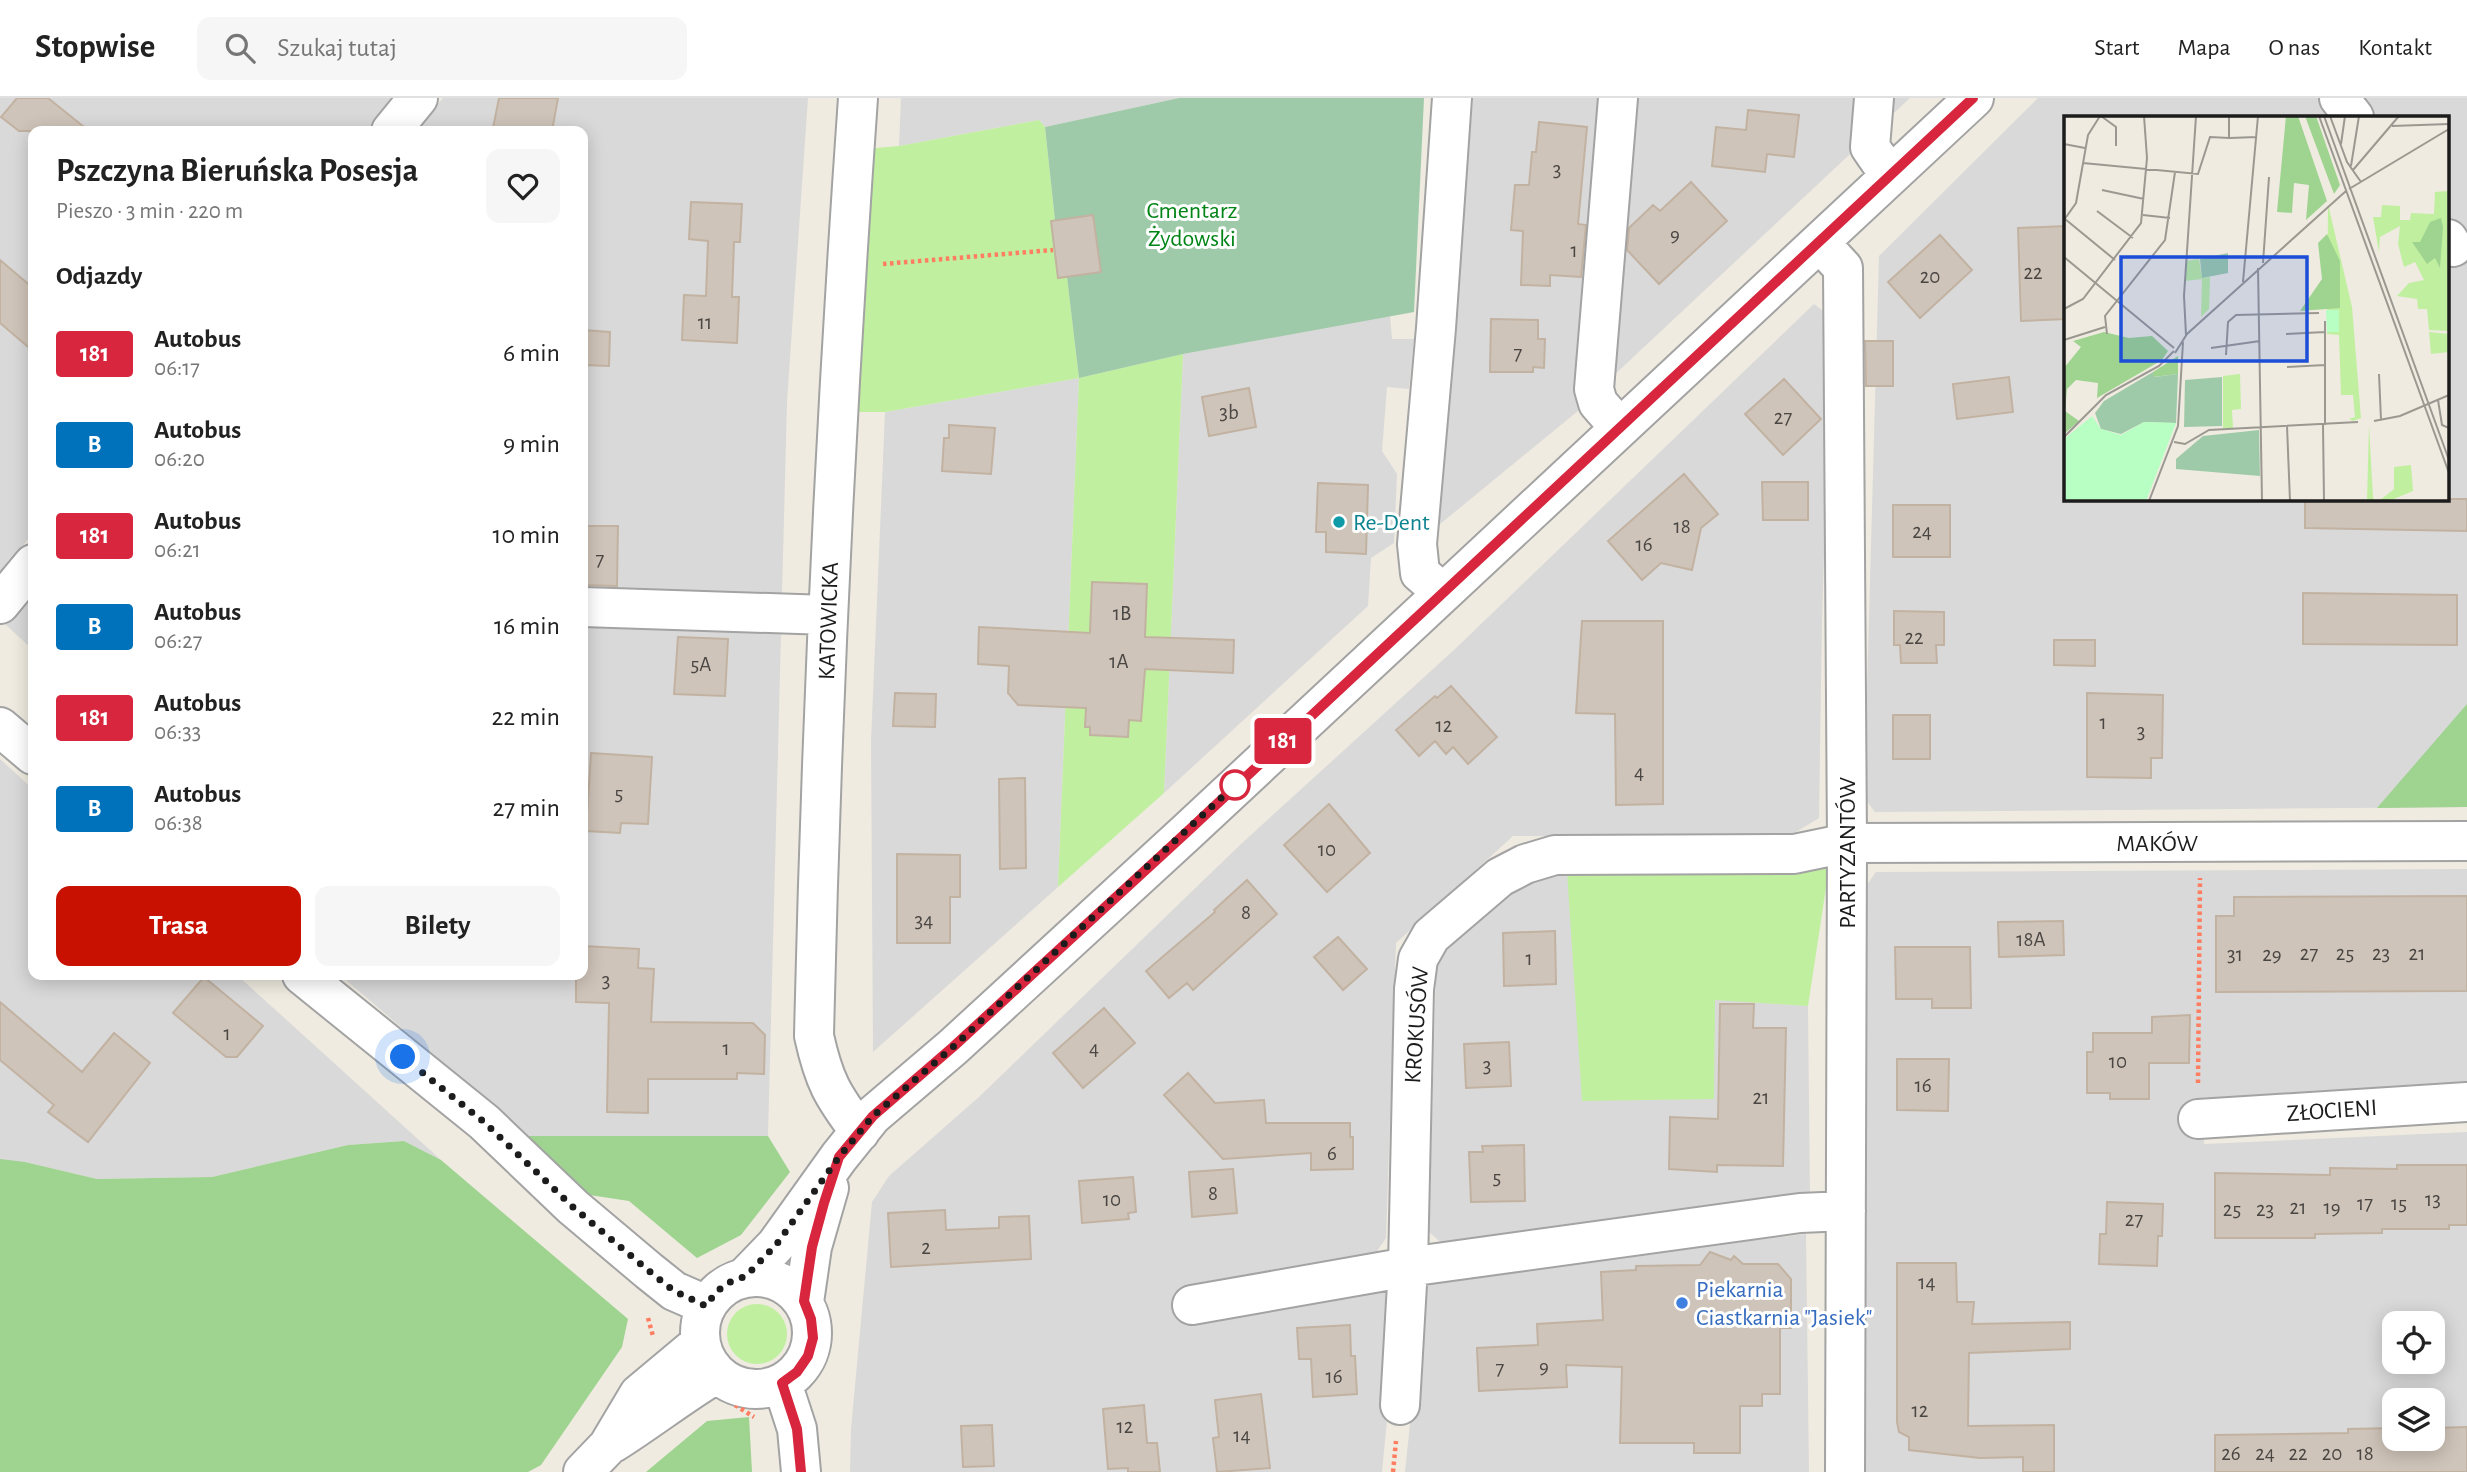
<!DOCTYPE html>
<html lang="pl">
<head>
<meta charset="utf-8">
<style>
  :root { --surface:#fff; --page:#f6f6f6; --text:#222; --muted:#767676; --line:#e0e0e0; --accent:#c81100 }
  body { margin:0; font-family:"Alegreya Sans",sans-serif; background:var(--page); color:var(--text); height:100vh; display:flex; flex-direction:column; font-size:26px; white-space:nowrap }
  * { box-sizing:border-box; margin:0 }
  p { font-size:23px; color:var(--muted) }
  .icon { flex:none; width:38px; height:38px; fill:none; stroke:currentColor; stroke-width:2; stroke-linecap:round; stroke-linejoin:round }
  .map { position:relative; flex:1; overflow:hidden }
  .drawer { position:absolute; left:28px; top:28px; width:560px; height:854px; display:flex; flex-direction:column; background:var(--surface); border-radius:14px; box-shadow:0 4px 18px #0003 }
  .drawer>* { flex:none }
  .badge { padding:0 14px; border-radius:5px; font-size:24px; line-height:46px }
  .fabs { position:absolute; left:2382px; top:1213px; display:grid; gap:14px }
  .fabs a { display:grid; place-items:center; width:63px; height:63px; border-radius:14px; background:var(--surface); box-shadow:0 4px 18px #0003; font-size:35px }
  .you { position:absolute; width:35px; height:35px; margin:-18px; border:5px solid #fff; border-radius:50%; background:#1a73e8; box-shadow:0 0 0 10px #1a73e833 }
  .map>.badge { position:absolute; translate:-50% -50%; box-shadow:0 0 0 4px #fff }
  h2 { padding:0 28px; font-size:26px; line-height:63px }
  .round { display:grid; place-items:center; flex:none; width:74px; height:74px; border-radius:14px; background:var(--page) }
  .overview { display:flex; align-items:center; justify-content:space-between; height:119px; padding:0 28px }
  h1 { font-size:33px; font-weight:700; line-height:52px }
  .cta { display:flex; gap:14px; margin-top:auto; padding:14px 28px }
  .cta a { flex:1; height:80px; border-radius:14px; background:var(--accent); color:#fff; font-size:28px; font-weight:700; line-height:80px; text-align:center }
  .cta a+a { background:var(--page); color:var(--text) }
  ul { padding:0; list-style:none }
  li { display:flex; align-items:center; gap:21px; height:91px; padding:0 28px }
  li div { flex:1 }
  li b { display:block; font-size:26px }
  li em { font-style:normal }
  li .badge { min-width:77px; font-weight:700; text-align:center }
  header { display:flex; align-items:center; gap:42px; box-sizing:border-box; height:98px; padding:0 35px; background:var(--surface); border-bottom:2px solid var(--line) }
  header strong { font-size:33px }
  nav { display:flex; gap:38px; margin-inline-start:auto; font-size:24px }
  .search { width:490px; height:63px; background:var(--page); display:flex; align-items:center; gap:18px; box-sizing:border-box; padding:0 24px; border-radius:14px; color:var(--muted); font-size:26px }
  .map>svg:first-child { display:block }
  .residential { fill:#dad9d9; fill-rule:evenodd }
  .grass { fill:#c0efa0 }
  .forest { fill:#9ed390 }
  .cemetery { fill:#9fcaa9 }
  .building { fill:#cfc4b9; stroke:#c2b2a1; stroke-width:2 }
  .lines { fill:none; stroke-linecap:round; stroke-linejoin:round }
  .minor-casing { stroke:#a3a3a3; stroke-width:42 }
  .path { stroke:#ff7e61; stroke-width:4.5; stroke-dasharray:3.5 3.5; stroke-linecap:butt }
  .minor { stroke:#fff; stroke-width:38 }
  .line-casing { stroke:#fff; stroke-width:16 }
  .line { stroke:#d7263d; stroke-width:10 }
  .walk { stroke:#1c1c1c; stroke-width:7; stroke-dasharray:0 12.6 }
  .culture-dot { fill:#0f9aa8; stroke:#fff; stroke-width:2.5 }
  .stop-dot { fill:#fff; stroke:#d7263d; stroke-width:3.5 }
  .shop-dot { fill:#3f7fe0; stroke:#fff; stroke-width:2.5 }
  .labels { text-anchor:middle; stroke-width:6; stroke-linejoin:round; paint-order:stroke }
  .number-label { font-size:21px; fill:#494643 }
  .park-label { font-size:24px; fill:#008416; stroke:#fff }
  .culture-label { font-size:24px; fill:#0d838f; stroke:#fff; text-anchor:start }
  .street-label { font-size:24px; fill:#1c1c1c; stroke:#fff }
  .shop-label { font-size:24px; fill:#366cbe; stroke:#fff; text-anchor:start }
  .inset-road { fill:none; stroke:#9b9892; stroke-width:2 }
  .view { fill:#1d4ed8; fill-opacity:0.15; stroke:#1d4ed8; stroke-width:3.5 }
  .inset-edge { fill:none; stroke:#1c1c1c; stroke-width:3.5 }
</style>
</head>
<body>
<header>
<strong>Stopwise</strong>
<div class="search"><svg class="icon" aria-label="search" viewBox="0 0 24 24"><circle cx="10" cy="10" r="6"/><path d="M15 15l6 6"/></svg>Szukaj tutaj</div>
<nav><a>Start</a><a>Mapa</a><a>O nas</a><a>Kontakt</a></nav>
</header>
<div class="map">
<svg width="2467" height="1374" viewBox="0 0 2467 1374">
  <rect width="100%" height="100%" fill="#efebe0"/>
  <!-- residential -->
  <path class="residential" d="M0,0h393l-27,33h-333v402l-33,41z
    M443,0h365l-21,304 -19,734h-240l-188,-161h243v-844h-168z
    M901,0h278l-134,29 -6,-7 -140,26z
    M1473,0h133l-22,308 -145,119z
    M1637,0h273l-299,280z
    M2038,0h429v709l-592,5 -11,-14 15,-542zM2066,19h382v382h-382z
    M1814,206l17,13 -9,304 -3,197 -31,19 -275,-1 -117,107 -10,295 -17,25 31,22 -18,187h-532l1,-43 21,-227 17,-26 91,-80 261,-252 214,-195z
    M1390,217l2,24h22l-5,50 -22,-2 -5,64 15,23 -3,69 -23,15 -3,48 -204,187 19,-439z
    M1079,280l-21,509 -185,165 -2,-311 14,-329z
    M33,492v60l-28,-26z
    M0,661l33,30v186h204l204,185 -37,-19 -56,4 -136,32 -115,2 -72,-17 -25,-2z
    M2467,771v217l-265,12 2,46 263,-12v340h-604v-582l13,-18zM2394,1225h38v39h-38zM2394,1302h38v38h-38z
    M1567,773l148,128 93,7 2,195 -364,46 -17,-15 7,-265 6,-16 85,-73z
    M1806,1136l3,238h-404l20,-192z"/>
  <!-- grass -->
  <path class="grass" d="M1039,22l6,7 10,93 -3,1 15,55 12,102 104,-24 -19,439 -106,94 21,-509 -194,34h-35l14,-263 35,-3z
    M1829,770l-21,138 -93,-6 -1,99 -132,2 -15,-230z
    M727 1236a30 30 0 1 1 60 0a30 30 0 1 1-60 0Z"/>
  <!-- forest -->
  <path class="forest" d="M2467,606v103l-90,1z
    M528,1038h240l22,36 -49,63 -44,23 -68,-57 -46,-7z
    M404,1043l37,19 187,159 -6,28 -81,118 -13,7h-528v-313l25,3 72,17 115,-2 136,-32z
    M749,1319l3,55h-106l61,-51z"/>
  <!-- cemetery -->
  <path class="cemetery" d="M1179,0h245l-10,214 -231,42 -104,24 -12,-101 -9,1 -7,-57 4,-1 -10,-93z"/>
  <!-- building -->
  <path class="building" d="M17,0h31l41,33h-70l-18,-14z
    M499,0h59l-6,33h-43l-16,-3z
    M1748,12l51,5 -5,42 -27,-3 -2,18 -53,-6 4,-39 30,3z
    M1539,24l48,5 -9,97 8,1 -5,52 -31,-2v11l-29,-1 2,-54 -12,-1 4,-45h14l3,-33h4z
    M1691,84l36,39 -68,63 -32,-34 2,-22 24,-23 7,6z
    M691,104l51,2 -2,38h-6l-2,55h7l-2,46 -55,-3 2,-45 22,1 2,-55 -19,-2z
    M1093,117l8,57 -43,6 -7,-57z
    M2066,128v93l-45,2 -3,-93z
    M1940,137l32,35 -52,48 -32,-36z
    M0,162l33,28v63l-33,-28z
    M1491,221l47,1v19h7l-1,29 -11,-1v5h-43z
    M583,232l27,2 -1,34 -26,-1z
    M1865,243h28v45h-27z
    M2009,279l4,35 -56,7 -4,-35z
    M1784,281l37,40 -38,36 -38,-41z
    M1249,290l7,39 -47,9 -7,-39z
    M949,327l46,3 -4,46 -49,-3 2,-33h5z
    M1684,376l34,40 -17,14 -9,42 -31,-7 -19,17 -34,-39z
    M1762,384h46v38h-45z
    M1318,385l50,2 -2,69 -40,-2v-20h-10z
    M2305,401h162v32l-162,-3z
    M1893,407h57v52h-57z
    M583,428h35l-1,60 -34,-1z
    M1092,484l55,2 -2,53 89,3 -1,33 -88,-4 -4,52 -12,-1 -1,17 -38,-2v-8h-5l1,-19 -68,-3 -10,-12 1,-27 -31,-2 1,-37 111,6z
    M2303,495l154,2v50l-154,-1z
    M1894,513l50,1v33h-8l1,18h-36l-1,-18h-6z
    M1582,523h81v183l-47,1 -1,-91 -39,-1z
    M678,539l50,2 -3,57 -51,-2z
    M2054,542h41v26l-41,-1z
    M1451,588l46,51 -29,27 -15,-17 -7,7 -11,-13 -16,15 -23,-26 39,-34 2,2z
    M895,595l41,1 -1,33 -42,-1z
    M2087,595l76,2 -1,63h-11v20l-64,-1z
    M1893,617h37v44h-37z
    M591,655l61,4 -4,67 -27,-1 -1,10 -34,-2z
    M1025,680l1,90 -26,1 -1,-90z
    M1329,706l41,49 -43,39 -43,-47z
    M897,756l63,1v42h-10v46h-53z
    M1247,782l30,34 -84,76 -6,-7 -18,15 -23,-27 69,-59 -1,-2z
    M2467,798v95l-251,1v-76h18v-19z
    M2063,823l1,34 -65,2 -1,-35z
    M1555,833l1,53 -52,2 -1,-53z
    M1338,839l29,32 -24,21 -29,-33z
    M583,848l56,3 -1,19 16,1 -3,53 102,1 12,12 -1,39 -27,-1v6h-89v34l-41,-1 2,-109 -33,-1v-27h7z
    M1895,849h75l1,61h-39v-9h-36z
    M204,879l59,49 -26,31h-11l-53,-44z
    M0,904l82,70 32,-39 36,30 -62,79 -40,-30 6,-7 -54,-45z
    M1720,906h34l-1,24h33l-3,138 -66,-1v7l-48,-3 1,-52 48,2z
    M1104,910l31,35 -52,45 -30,-35z
    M2190,917l-1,48h-40v36h-39v-6h-23v-41h6v-19h59v-16z
    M1509,944l2,44 -45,2 -2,-44z
    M1897,961h52l-1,52 -51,-1z
    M1188,975l27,30 49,-3 2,23h84v14h3v32l-42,1v-17l-88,6 -59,-64z
    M1524,1047l1,56 -54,1 -2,-50h14l-1,-6z
    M2397,1067h70v60h-18v4h-67v4l-67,1v4h-100v-65l115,2v-7l67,1z
    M1233,1071l4,44 -45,4 -3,-45z
    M1133,1079l3,35 -8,1 1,6 -47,4 -3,-42z
    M2107,1104l56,2 -1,32h-4l-1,30 -58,-2 1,-30h6z
    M945,1112l1,20 53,-2v-11l30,-1 2,43 -140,8 -3,-54z
    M1710,1154l21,8 3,-4 9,8h35l13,15v49h-11v66h-18v12h-22v47h-46v-10h-74l2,-76 -56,-2 1,22 -88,4 -2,-43 61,-3 -1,-21 66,-4 -2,-48 35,-2v-4l64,-1z
    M1897,1165h59l1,39h17l-2,22 98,-2v27l-101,4 -1,73 86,-1v47h-31v-15l-43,1 -71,-8v-13l-10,-5 -2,-10z
    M1350,1227l1,31h4l2,38 -44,3 -2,-38h-12l-2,-31z
    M1261,1296l9,74 -53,4 -4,-34 6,-1 -4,-37z
    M1144,1307l3,38h10l3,29h-32v-4l-20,1 -5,-60z
    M992,1327l2,41 -31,1 -2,-41z
    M2467,1329v45h-252v-37l133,-2v-4l46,-1v10h38v-10z"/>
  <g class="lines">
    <!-- minor casing -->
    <g class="minor-casing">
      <path id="minor" d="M858,0c-22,312 -37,625 -44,938 10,45 18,59 46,96
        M1618,0l-24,291 4,14 21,24
        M1874,0l-4,49 20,29
        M2339,0l15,19
        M391,33l27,-33
        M2448,141l5,8
        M1820,145l23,25 4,575 -2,629
        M1443,495l-23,-20 -3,-29 19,-216 16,-230
        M0,506l33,-40
        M583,509l245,8
        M0,629l33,28
        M302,877l182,147 89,85 76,64 25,20 32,14
        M2198,1021l269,-17
        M746,1178l30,-31 63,-88 33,-41 81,-69 235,-216 786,-733
        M700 1235a56 56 0 1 1 112 0a56 56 0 1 1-112 0Z
        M804,1204l8,-55 17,-59
        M1192,1207l216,-38 392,-54 46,-2
        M782,1285l15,46 4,43
        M1400,1307l8,-138 6,-278 4,-30 13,-23 69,-59 25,-13 30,-9 239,-1 53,-11 620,-2
        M613,1345c35,-22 68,-48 103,-69
        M583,1374l25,-26 31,-52 61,-51"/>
    </g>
    <!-- path -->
    <path class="path" d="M883,166l170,-14
      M2198,985l2,-205
      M648,1220l5,18
      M735,1307l19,12
      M1393,1374l3,-31"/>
    <!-- minor -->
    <use href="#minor" class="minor"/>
  </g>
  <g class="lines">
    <!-- line casing -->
    <g class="line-casing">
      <path id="line" d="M801,1374l-4,-43 -15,-46 15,-11 11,-16 5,-18 -2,-19 -7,-18 8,-54 12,-44 15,-46 34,-41 80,-69 235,-216 785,-733"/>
    </g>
    <!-- line -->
    <use href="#line" class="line"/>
    <!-- walk -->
    <path class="walk" d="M403,959l81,65 89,85 76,64 25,20 32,15 10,-14 14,-10 16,-6 30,-31 63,-88 34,-41 80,-69 282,-262"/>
  </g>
  <!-- markers -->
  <circle class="culture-dot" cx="1339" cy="424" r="7"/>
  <circle class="stop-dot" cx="1235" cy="687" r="14"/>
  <circle class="shop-dot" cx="1682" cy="1205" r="7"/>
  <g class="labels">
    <!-- number labels -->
    <g class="number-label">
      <text x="1557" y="78">3</text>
      <text x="1675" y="143">9</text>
      <text x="1574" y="159">1</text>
      <text x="2033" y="181">22</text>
      <text x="1930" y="185">20</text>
      <text x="705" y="231">11</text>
      <text x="1518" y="262">7</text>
      <text x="1229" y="321">3b</text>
      <text x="1783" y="326">27</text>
      <text x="1682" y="435">18</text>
      <text x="1922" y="440">24</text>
      <text x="1644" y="453">16</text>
      <text x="600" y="468">7</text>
      <text x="1122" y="522">1B</text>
      <text x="1914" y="546">22</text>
      <text x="1119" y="570">1A</text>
      <text x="701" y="573">5A</text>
      <text x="2103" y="631">1</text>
      <text x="1444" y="634">12</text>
      <text x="2141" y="640">3</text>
      <text x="1639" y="681">4</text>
      <text x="619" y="702">5</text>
      <text x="1327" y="758">10</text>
      <text x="1246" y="821">8</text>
      <text x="924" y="829">34</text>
      <text x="2031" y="848">18A</text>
      <text x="2309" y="862">27</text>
      <text x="2345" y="862">25</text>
      <text x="2381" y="862">23</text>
      <text x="2417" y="862">21</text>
      <text x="2235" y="863">31</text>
      <text x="2272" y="863">29</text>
      <text x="1529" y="867">1</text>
      <text x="606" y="889">3</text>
      <text x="227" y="942">1</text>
      <text x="726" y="957">1</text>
      <text x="1094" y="957">4</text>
      <text x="2118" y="970">10</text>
      <text x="1487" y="974">3</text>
      <text x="1923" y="994">16</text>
      <text x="1761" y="1006">21</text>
      <text x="1332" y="1062">6</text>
      <text x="1497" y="1086">5</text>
      <text x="1213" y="1102">8</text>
      <text x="1112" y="1108">10</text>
      <text x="2433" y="1108">13</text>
      <text x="2365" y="1112">17</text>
      <text x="2399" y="1112">15</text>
      <text x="2298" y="1116">21</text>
      <text x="2332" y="1116">19</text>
      <text x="2232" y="1118">25</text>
      <text x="2265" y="1118">23</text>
      <text x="2134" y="1128">27</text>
      <text x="926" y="1156">2</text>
      <text x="1927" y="1191">14</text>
      <text x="1544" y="1275">9</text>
      <text x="1500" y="1277">7</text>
      <text x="1334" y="1285">16</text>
      <text x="1920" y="1319">12</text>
      <text x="1125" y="1335">12</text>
      <text x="1242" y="1344">14</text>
      <text x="2231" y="1362">26</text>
      <text x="2265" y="1362">24</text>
      <text x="2298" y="1362">22</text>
      <text x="2332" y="1362">20</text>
      <text x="2365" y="1362">18</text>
    </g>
    <!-- park labels -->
    <g class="park-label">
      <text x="1192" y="120">Cmentarz<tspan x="1192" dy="28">Żydowski</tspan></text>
    </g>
    <!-- culture labels -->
    <g class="culture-label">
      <text x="1353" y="432">Re-Dent</text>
    </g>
    <!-- street labels -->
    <g class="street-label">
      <text transform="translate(828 523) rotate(-88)" y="8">KATOWICKA</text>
      <text x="2157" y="753">MAKÓW</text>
      <text transform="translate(1847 755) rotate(-90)" y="8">PARTYZANTÓW</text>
      <text transform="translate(1416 927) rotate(-86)" y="8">KROKUSÓW</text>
      <text transform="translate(2332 1012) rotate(-4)" y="8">ZŁOCIENI</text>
    </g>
    <!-- shop labels -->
    <g class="shop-label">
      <text x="1696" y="1199">Piekarnia<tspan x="1696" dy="28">Ciastkarnia "Jasiek"</tspan></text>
    </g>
  </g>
  <!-- overview -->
  <g transform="translate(2064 18)">
    <rect width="385" height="385" fill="#efebe0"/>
    <path d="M385,55v160l-20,-1 -2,-21h-9l-1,-10 -20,-3 12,-13 15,-3 -9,-18 -11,5 -6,-23 2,-18 -20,11 -1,15 -6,-35h8l1,-12 18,1v14h10l1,-7 23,1 1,-22 13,-1zM264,88l24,103 9,111 -8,3 -4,-2 6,-2 -2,-22h-12l-2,-60 -12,-1zM135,143l3,19 8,-1 -1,32 -8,8 1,-38 -17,2 1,-20zM365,216l20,2v18l-18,2zM176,258l1,35 -9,1 1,18h-10v-52zM305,309l4,73 3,3h-9zM347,349l2,26 -24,10h-10l15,-12v-22z" fill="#c0efa0"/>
    <path d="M222,0h12l29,85 -21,19 3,-35 -15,-2 -2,30 -15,-1zM241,0h11l24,69 -6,9zM377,102l2,9 -3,41 -5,-10 -8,6 -15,-22h8l10,-20zM263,118l13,27v47l-40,3 22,-32 -4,-36zM40,216l25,6 23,-2 16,15 -6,9 -65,38 1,-15 -22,-3 -9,9 -2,22 14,10 -15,13v-66l17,-21 -8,-6zM114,240v18l-25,3v-5z" fill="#9ed390"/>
    <path d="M164,137v20l-26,5 -2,-19zM89,256l1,5 24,-3 -2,49 -32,-1 -23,12 -20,-5 -6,-16 9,-12zM158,261v49l-38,1 1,-47zM195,314l1,46 -84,-7v-10l27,-23z" fill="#9fcaa9"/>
    <path d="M262,194h13v22h-12zM28,300l9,13 20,6 23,-13 32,1 -30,78h-82v-62z" fill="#b7ffc3"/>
    <path class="inset-road" d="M37,0l15,11v19M255,0l130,357M260,0l125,344M266,0l17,46 14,20M328,10l57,-2M166,22l26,-1M0,28l21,4M277,28l4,-28M19,47l115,11 12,-37 19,1v-22M287,50l8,-50M289,54l46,-54M285,73l100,-60M38,74l42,9M33,95l36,27M79,99l27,3M1,103l50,41M0,104l12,-17 12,-68 12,-19M0,141l110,91M199,147l6,-86M194,152l4,233M179,166l15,-166M0,193l19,-10 58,-76 6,-65 -3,-42M43,218l-2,-18 60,-76 10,-68M222,218l39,-2M122,219l-2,-39 12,-180M0,224l41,-13M147,232l49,-7M111,237l12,-19 159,-143M162,239l2,-33 8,-7 83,-2M223,251l38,-2M315,258l2,46M374,284l4,25 7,3M310,305l26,-5 49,-21M259,309l1,76M261,309v-104M223,310l3,75M0,321l42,-42 53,-29 15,-15M110,326l11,2 24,-14 149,-8M85,385l29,-75 5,-84"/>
    <path class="view" d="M57,141h186v104h-186z"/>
    <rect width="385" height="385" class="inset-edge"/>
  </g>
</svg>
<div class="fabs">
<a><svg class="icon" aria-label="locate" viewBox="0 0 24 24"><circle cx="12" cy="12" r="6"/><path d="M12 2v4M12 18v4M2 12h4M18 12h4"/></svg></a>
<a><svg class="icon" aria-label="layers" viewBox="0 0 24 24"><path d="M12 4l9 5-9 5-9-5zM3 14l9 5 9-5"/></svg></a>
</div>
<div class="you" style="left:403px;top:959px"></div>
<b class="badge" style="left:1283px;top:643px;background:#d7263d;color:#fff">181</b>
<section class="drawer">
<div class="overview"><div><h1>Pszczyna Bieruńska Posesja</h1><p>Pieszo · 3 min · 220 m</p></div><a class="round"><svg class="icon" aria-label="heart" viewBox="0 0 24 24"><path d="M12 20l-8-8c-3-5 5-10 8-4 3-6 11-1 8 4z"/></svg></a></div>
<h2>Odjazdy</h2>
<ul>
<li><span class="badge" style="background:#d7263d;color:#fff">181</span><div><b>Autobus</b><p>06:17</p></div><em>6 min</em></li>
<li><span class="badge" style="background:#0072bc;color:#fff">B</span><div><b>Autobus</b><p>06:20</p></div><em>9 min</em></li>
<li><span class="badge" style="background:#d7263d;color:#fff">181</span><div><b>Autobus</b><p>06:21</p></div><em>10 min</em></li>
<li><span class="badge" style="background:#0072bc;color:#fff">B</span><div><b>Autobus</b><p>06:27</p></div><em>16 min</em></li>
<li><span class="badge" style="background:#d7263d;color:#fff">181</span><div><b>Autobus</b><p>06:33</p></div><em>22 min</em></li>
<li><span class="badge" style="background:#0072bc;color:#fff">B</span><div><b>Autobus</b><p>06:38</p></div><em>27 min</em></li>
</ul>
<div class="cta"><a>Trasa</a><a>Bilety</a></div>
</section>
</div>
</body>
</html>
